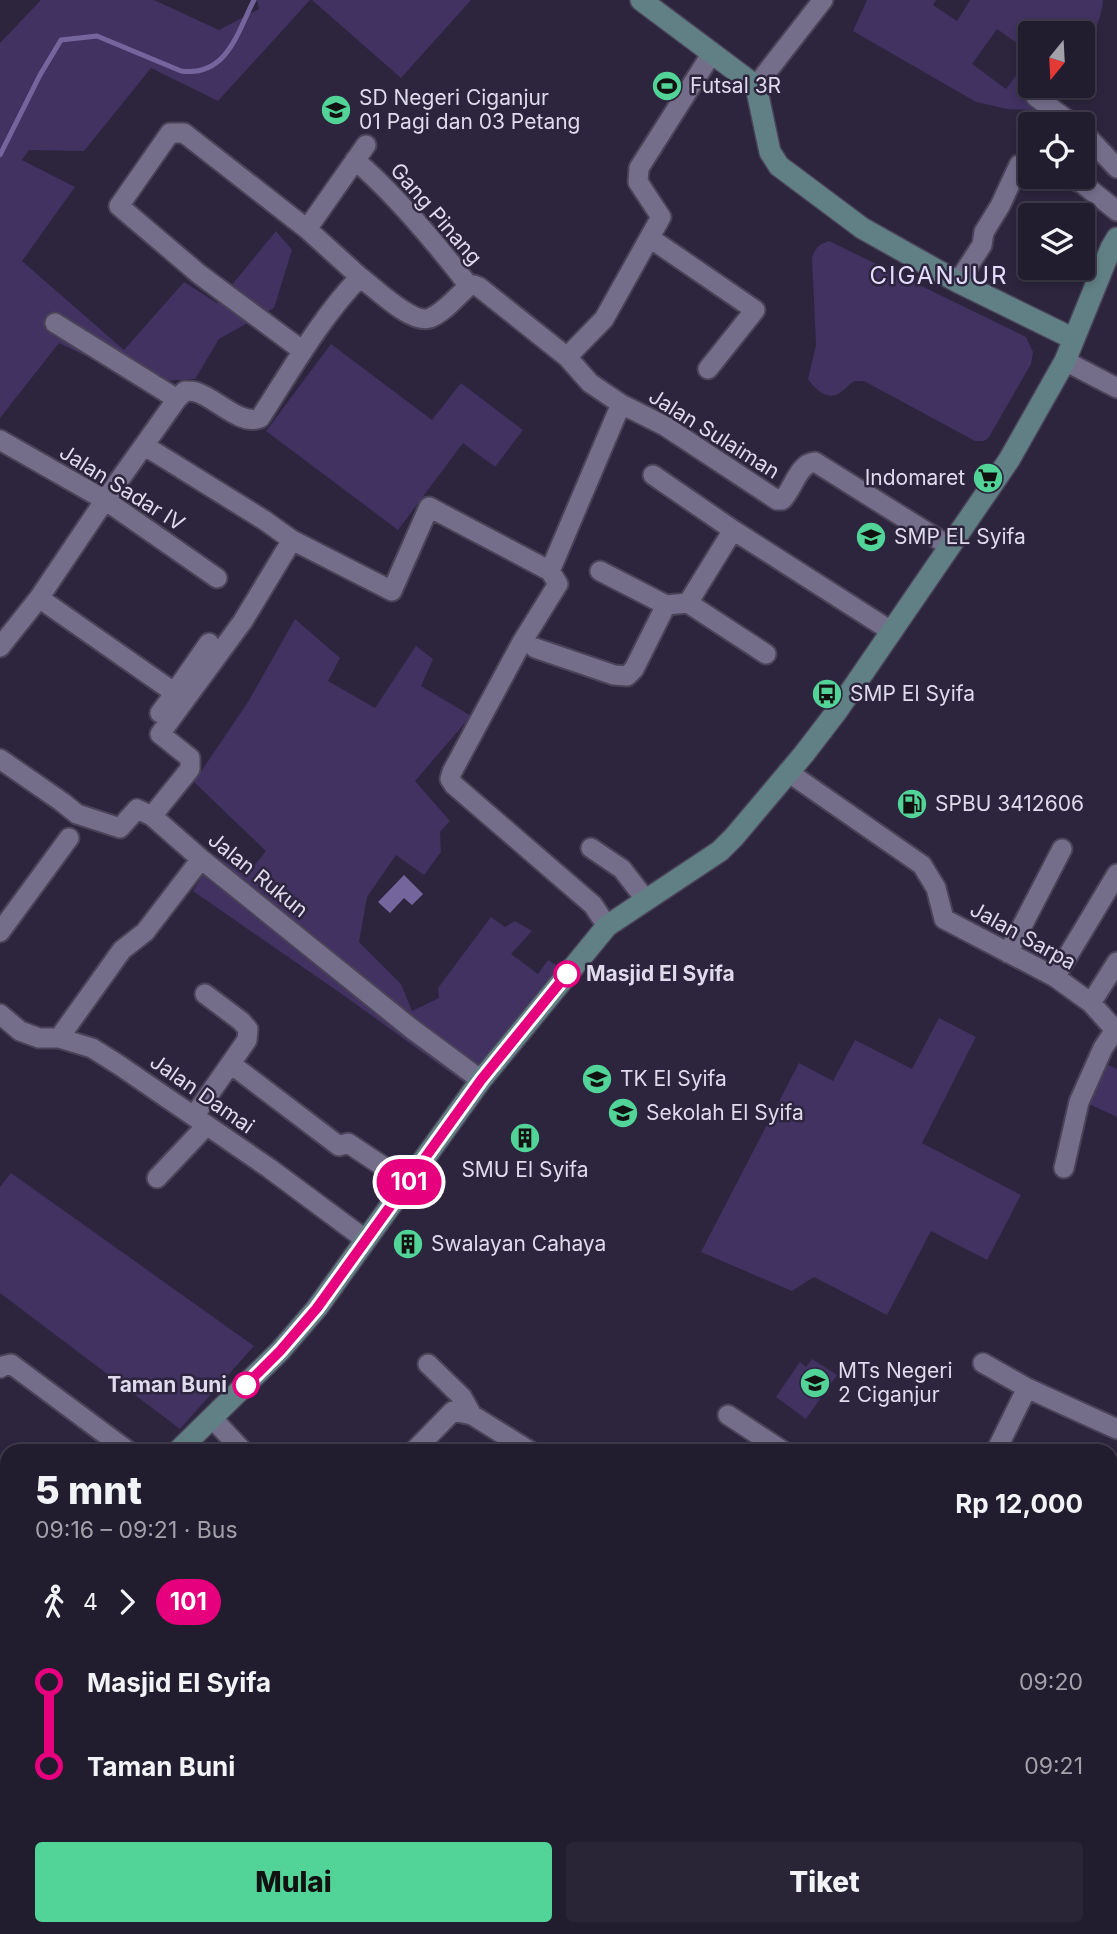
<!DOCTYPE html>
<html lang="id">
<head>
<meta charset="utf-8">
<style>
  :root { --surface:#211c2e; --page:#292536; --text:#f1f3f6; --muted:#a2a1aa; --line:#3e3a4a; --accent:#52d397 }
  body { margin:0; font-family:Inter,sans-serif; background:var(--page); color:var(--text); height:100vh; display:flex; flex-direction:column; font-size:26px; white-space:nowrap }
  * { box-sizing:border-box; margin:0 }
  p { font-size:23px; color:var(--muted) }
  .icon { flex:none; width:38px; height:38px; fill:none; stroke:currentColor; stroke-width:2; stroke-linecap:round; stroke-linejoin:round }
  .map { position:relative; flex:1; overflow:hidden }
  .details { position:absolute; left:0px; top:1444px; width:1118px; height:492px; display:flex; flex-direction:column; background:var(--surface); border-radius:21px 21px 0 0; box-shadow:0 4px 10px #0003,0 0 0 2px var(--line) }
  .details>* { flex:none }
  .badge { padding:0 14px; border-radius:23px; font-size:24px; line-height:46px }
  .needle { width:46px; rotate:198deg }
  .fabs { position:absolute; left:1018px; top:21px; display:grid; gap:14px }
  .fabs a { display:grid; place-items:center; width:77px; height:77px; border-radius:7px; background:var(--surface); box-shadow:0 4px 10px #0003,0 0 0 2px var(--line); font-size:35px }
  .map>.badge { position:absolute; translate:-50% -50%; box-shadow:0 0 0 4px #fff }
  .legs { display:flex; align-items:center; gap:10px; height:77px; padding:0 35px; font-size:23px }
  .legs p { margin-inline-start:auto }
  .overview { display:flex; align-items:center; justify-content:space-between; height:119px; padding:0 35px }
  h1 { font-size:38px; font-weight:800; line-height:52px }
  .primary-button { display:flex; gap:14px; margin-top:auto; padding:14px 35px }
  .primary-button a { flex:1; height:80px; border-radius:7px; background:var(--accent); color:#111; font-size:28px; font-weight:800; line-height:80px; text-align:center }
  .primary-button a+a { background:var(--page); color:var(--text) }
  ul { padding:0 35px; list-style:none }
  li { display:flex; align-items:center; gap:24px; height:84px; font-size:26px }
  li i { display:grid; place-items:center; width:10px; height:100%; margin:0 9px; background:currentColor }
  li i::after { content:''; width:18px; height:18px; margin:-9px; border:5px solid; border-radius:50%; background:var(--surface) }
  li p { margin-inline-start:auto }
  li:first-child i { background:linear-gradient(#0000 50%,currentColor 0) }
  li:last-child i { background:linear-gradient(currentColor 50%,#0000 0) }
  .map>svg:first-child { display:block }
  .green { fill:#413261 }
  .water { fill:#75659d }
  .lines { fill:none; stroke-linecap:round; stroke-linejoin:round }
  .stream { stroke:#75659d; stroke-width:5 }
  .street-casing { stroke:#4a4358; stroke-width:23 }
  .secondary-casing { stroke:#4a4358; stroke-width:24 }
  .street { stroke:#756e8b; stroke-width:19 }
  .secondary { stroke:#618085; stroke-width:21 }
  .line-1-casing { stroke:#fff; stroke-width:16 }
  .line-1 { stroke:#e6007e; stroke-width:10 }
  .stop-1-dot { fill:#fff; stroke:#e6007e; stroke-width:3.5 }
  .labels { text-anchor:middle; stroke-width:5; stroke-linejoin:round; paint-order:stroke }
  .poi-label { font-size:21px; fill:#dfdbec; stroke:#2c253d; text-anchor:start }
  .street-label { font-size:21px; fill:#dfdbec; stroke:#2c253d }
  .stop-label { font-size:21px; font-weight:bold; fill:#dfdbec; stroke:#2c253d; text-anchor:start }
  .quarter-label { font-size:24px; letter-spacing:2px; fill:#e4dcfd; stroke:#2c253d }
</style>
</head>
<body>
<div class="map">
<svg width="1117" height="1934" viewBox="0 0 1117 1934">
  <rect width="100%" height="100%" fill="#2c253d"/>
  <!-- green -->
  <path class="green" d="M41,0h113l65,30 40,-21 -2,-9h53l-92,101 -67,-33 -67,83 -55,-1 -7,10 53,27 -53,74 102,89 60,-68 33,21 59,-72 16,19 -18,58 -55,31 -24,40 -55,3 -81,-39 -59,75v-375z
    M312,0h159l-70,78z
    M867,0h69l-3,5 24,16 13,-21h133c-1,19 -12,39 -20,56v-23h-52v20l-34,-24 -25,35 34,25 25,-34v31h30l-14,19 -14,5 -26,-1 -31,-7 -123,-71z
    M829,241l197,96 7,15 -2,12 -42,73 -5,4h-9l-111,-60h-10c-6,4 -12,12 -18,14 -11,4 -23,-8 -28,-16l8,-34 -4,-88c4,-9 7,-13 17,-16z
    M331,344l101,76 29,-37 62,47 -28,37 -32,-24 -65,87 -132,-99z
    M295,619l45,39 -12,23 47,27 41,-62 17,13 -12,27 50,30 -56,65 35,40 -10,11 1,20 -17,23 -28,-20 -29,42 -8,45 42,42 11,27 27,-13 -1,-10 53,-71 14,10 10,-6 17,10 -21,23 27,20 10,-14 13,8 -95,116 -120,-87 -153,-106 22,-36 31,21 20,-25 -72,-69 54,-80z
    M939,1018l37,19 -54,106 99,52 -34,65 -56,-29 -44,84 -73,-38 -22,14 -91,-39 98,-189 34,18 22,-41 57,29z
    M1106,1064l11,5v48l-30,-14z
    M11,1173l243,173 -74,83 -180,-136v-106z
    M812,1359l25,16 -31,44 -30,-22 24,-35 6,5z"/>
  <!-- water -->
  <path class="water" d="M404,875l19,19 -11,11 -8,-7 -14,15 -12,-11z"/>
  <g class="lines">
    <!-- stream -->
    <path class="stream" d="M0,155l40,-80 21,-35 36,-4 84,35c46,6 56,-38 73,-71"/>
    <!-- street casing -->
    <g class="street-casing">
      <path id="street" d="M756,86l67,-86
        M1036,97l37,27
        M1083,132l34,36
        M355,160c42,36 80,82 114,126
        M1069,177l14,7 34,27
        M307,229l59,-84
        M650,238l105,72 -47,59
        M958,282l24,-37 2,-13 16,-26 19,-41h12
        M469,286l5,-1 5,2 88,70 23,26 31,21 44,22 112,74h5c11,-10 16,-37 33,-38l134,84
        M55,323l122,76
        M303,351l-104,-77 -80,-68 51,-73h14l123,96 53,48
        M567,357l37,-38 57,-102 -23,-35 1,-14 73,-115
        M1065,361l52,27
        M0,440l105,60 112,78
        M145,446l119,74 28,20 100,51 37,-84 121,64 8,13 -36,58 -70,130 -2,7 4,6 139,120 14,21
        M653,475l80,55 158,101
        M550,571l71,-167
        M600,571l66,34
        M39,598l136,95 -15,20
        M688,603l78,51
        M0,647l39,-49 66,-98 72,-101 8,-8c3,0 8,0 11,1 20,6 44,34 64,26 30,-46 61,-101 100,-141 15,11 52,48 70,41 15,-6 27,-22 39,-32
        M535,648l79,27 13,1 7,-7 32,-64 22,-2 45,-73
        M179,686l30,-43
        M0,759l62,43 15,12 43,14 17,-19 15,7 49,43 211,170 69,51
        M788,772l134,93 14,23 8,31 111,58 36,26 26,29
        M152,816l38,-47v-11l-30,-24 83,-113 49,-81
        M591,848l31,21 24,31
        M0,932l69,-94
        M1008,953l54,-104
        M1055,977l62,-103
        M1091,1003l26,-41
        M0,1014l20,17 19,7h20l33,10 27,17 150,103 97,72
        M59,1038l63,-88 23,-18 56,-73
        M231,1064l108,82 9,-3 60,40
        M194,1116l53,-76 1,-11 -7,-8 -36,-27
        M1064,1168l15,-66 24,-54 12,-18
        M157,1178l49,-52
        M983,1363l44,25 90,41
        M428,1364l34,33 10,18
        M0,1368l3,-2 8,-2 117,87
        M728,1415l55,36
        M212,1418l31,33
        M414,1451l39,-40 19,4 58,36
        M996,1451l31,-63
        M1111,1497l6,-13
        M0,1499l7,7
        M0,1765l7,6
        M0,1865l3,-11 4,-5
        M206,1928l5,6
        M368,1928l5,6
        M521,1928l6,6
        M702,1928l5,6
        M890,1928l6,6
        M1070,1928l6,6
        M171,1934l8,-6
        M425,1934l6,-6
        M546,1934l5,-6"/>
    </g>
    <!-- secondary casing -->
    <g class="secondary-casing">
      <path id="secondary" d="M641,0l115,86 14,66 9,14 83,62 96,54 116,57
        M178,1451l102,-100 37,-43 164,-228 126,-154 113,-75 14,-14 70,-83 33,-43 172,-251 56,-99 46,-113 6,-10
        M0,1625l7,-7
        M1111,1891l6,-11
        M1089,1934l3,-6"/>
    </g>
    <!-- street -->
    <use href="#street" class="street"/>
    <!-- secondary -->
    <use href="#secondary" class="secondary"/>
  </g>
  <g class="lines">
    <!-- line-1 casing -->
    <g class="line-1-casing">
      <path id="line-1" d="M246,1385l34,-34 37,-43 164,-228 86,-106"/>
    </g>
    <!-- line-1 -->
    <use href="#line-1" class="line-1"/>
  </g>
  <!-- icons -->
  <defs>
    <g id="stadium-disc" transform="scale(1.575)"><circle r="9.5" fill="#52d397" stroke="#2c253d"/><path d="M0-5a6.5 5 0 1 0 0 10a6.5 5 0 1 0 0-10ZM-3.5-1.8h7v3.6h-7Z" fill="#111"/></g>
    <g id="school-disc" transform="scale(1.575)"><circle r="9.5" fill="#52d397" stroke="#2c253d"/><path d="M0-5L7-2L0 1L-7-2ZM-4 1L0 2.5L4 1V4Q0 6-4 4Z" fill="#111"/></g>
    <g id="supermarket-disc" transform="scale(1.575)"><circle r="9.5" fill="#52d397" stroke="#2c253d"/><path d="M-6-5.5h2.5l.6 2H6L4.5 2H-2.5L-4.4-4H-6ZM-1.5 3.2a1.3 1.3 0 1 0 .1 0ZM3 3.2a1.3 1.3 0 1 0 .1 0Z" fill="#111"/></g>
    <g id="bus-disc" transform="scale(1.575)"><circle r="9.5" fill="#52d397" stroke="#2c253d"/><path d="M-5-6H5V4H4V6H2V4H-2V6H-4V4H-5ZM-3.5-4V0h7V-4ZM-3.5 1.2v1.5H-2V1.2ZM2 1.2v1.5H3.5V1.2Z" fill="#111"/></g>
    <g id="fuel-disc" transform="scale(1.575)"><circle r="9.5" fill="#52d397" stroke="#2c253d"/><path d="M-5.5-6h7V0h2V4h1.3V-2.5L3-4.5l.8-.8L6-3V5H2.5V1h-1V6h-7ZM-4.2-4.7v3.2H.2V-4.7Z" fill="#111"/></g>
    <g id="building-disc" transform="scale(1.575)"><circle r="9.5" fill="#52d397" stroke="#2c253d"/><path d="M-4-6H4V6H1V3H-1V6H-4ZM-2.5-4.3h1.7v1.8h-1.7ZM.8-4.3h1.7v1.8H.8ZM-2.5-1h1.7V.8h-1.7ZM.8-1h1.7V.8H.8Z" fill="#111"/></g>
  </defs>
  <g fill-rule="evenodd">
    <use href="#stadium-disc" x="667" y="86"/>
    <use href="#school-disc" x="336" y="110"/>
    <use href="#supermarket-disc" x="988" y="478"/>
    <use href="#school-disc" x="871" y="537"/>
    <use href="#bus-disc" x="827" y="694"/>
    <use href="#fuel-disc" x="912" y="804"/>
    <use href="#school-disc" x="597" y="1079"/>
    <use href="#school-disc" x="623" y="1113"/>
    <use href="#building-disc" x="525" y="1138"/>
    <use href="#building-disc" x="408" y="1244"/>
    <use href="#school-disc" x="815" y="1383"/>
  </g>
  <!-- markers -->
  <g class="stop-1-dot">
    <circle cx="567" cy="974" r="12"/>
    <circle cx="246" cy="1385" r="12"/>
  </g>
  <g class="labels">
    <!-- poi labels -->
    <g class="poi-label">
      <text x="690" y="93">Futsal 3R</text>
      <text x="359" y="105">SD Negeri Ciganjur<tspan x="359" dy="24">01 Pagi dan 03 Petang</tspan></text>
      <text x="965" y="485" text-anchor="end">Indomaret</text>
      <text x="894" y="544">SMP EL Syifa</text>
      <text x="850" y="701">SMP El Syifa</text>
      <text x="935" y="811">SPBU 3412606</text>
      <text x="620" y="1086">TK El Syifa</text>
      <text x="646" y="1120">Sekolah El Syifa</text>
      <text x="525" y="1177" text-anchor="middle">SMU El Syifa</text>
      <text x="431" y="1251">Swalayan Cahaya</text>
      <text x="838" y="1378">MTs Negeri<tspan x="838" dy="24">2 Ciganjur</tspan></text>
    </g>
    <!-- street labels -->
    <g class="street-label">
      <text transform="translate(436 214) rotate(49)" y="7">Gang Pinang</text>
      <text transform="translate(714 434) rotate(32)" y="7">Jalan Sulaiman</text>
      <text transform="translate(122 488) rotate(32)" y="7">Jalan Sadar IV</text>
      <text transform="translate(258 875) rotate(39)" y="7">Jalan Rukun</text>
      <text transform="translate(1023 936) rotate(29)" y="7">Jalan Sarpa</text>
      <text transform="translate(202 1094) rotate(35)" y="7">Jalan Damai</text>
    </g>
    <!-- stop labels -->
    <g class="stop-label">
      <text x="586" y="981">Masjid El Syifa</text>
      <text x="227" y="1392" text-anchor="end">Taman Buni</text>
    </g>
    <!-- quarter labels -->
    <g class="quarter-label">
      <text x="939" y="284">CIGANJUR</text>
    </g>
  </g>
</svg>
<div class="fabs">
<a><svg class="needle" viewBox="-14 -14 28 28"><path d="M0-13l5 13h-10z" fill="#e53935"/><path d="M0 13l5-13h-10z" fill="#a2a1aa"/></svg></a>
<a><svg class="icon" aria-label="locate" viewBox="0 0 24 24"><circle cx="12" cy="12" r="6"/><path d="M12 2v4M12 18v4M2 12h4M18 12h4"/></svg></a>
<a><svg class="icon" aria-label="layers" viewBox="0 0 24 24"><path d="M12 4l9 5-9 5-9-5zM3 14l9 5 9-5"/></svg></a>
</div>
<b class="badge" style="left:409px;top:1182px;background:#e6007e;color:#fff">101</b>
<section class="details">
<div class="overview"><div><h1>5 mnt</h1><p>09:16 – 09:21 · Bus</p></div><b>Rp 12,000</b></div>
<div class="legs"><svg class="icon" aria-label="walk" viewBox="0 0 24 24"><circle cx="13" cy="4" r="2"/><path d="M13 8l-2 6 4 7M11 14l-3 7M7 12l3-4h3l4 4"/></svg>4<svg class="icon" aria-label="forward" viewBox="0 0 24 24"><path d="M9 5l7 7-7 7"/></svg><b class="badge" style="background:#e6007e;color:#fff">101</b></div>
<ul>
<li><i style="color:#e6007e"></i><b>Masjid El Syifa</b><p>09:20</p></li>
<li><i style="color:#e6007e"></i><b>Taman Buni</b><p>09:21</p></li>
</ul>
<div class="primary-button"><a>Mulai</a><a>Tiket</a></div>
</section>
</div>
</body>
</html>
